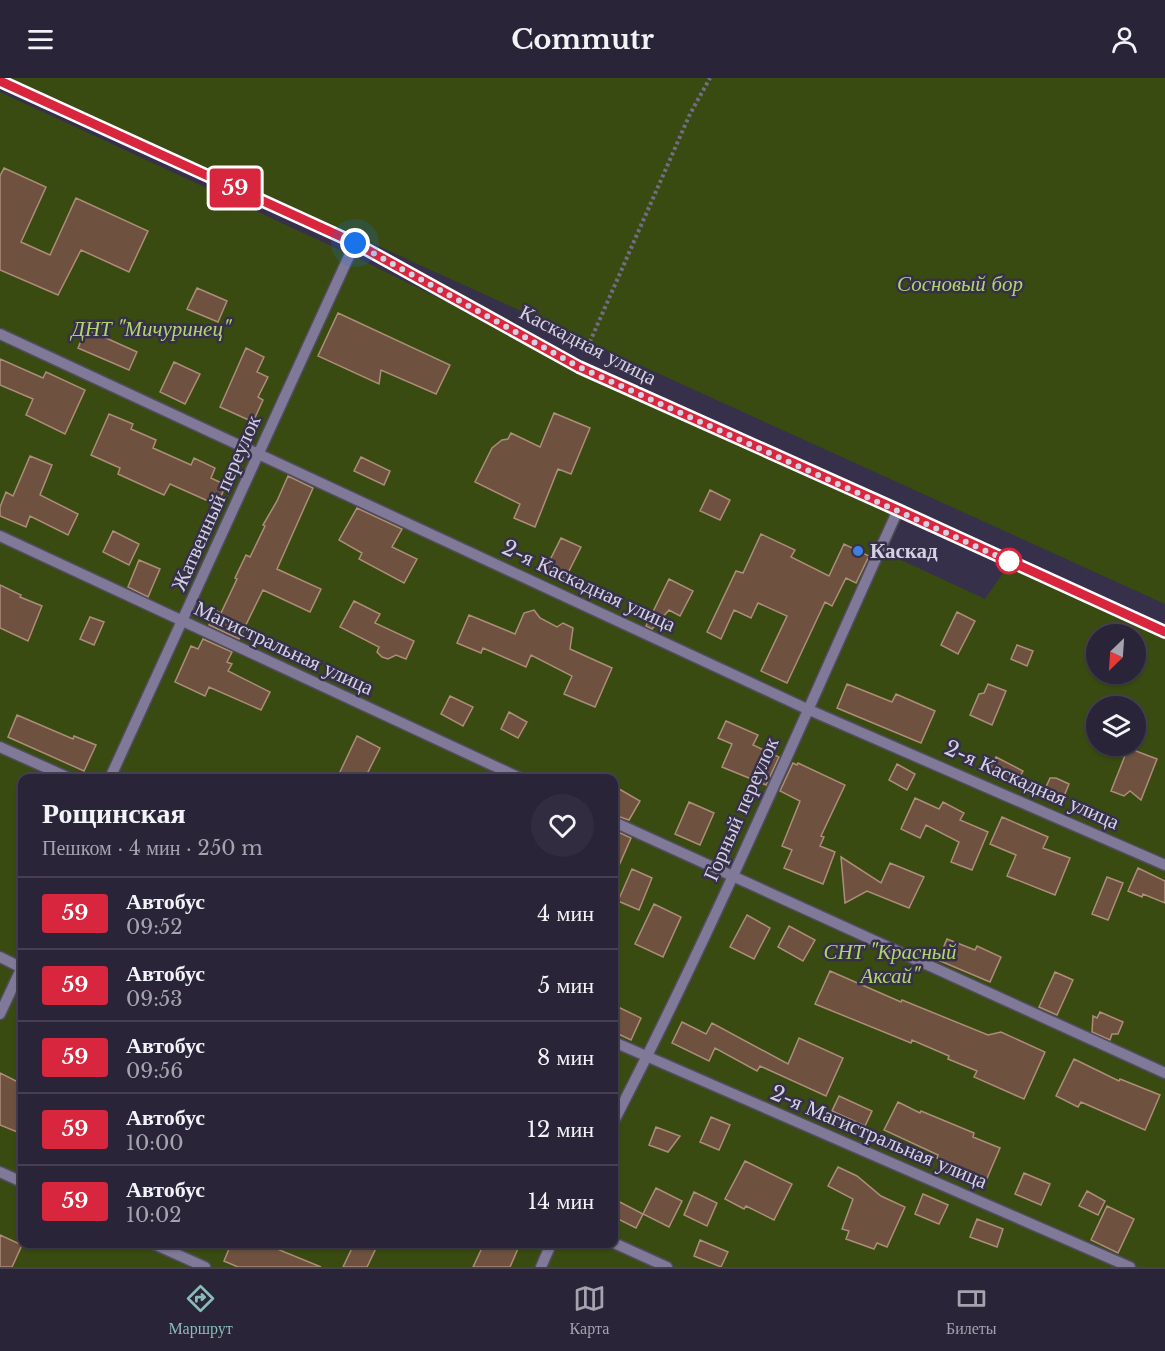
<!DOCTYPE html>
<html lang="ru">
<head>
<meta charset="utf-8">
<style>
  :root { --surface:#292438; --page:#312c40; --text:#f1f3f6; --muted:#a5a4ae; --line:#454153; --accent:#8bbbb9 }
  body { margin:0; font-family:"Libre Baskerville",serif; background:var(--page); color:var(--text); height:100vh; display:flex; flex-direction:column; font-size:22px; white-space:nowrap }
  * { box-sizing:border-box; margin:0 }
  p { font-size:20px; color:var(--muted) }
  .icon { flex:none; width:33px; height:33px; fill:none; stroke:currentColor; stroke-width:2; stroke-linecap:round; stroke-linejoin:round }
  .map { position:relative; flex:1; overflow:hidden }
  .details { position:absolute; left:18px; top:696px; width:600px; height:474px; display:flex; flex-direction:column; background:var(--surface); border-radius:12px; box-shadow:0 2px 4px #0004,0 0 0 2px var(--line) }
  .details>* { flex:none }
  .badge { padding:0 12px; border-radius:4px; font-size:21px; line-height:39px }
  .needle { width:39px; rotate:205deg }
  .tools { position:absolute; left:1086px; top:546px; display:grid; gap:12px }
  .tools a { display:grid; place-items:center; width:60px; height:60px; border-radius:50%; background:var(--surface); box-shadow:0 2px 4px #0004,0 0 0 2px var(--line); font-size:30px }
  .you { position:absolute; width:30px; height:30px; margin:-15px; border:4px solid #fff; border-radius:50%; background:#1a73e8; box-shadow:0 0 0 9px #1a73e833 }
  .map>.badge { position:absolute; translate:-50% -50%; box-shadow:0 0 0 3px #fff }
  .round { display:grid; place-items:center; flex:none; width:63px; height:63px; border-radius:32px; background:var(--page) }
  .head { display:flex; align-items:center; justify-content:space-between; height:102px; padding:0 24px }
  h1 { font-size:28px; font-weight:700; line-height:45px }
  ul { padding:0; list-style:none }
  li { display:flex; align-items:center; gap:18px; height:72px; padding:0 24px; border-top:2px solid var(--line) }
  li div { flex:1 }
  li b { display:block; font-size:22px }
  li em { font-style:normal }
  li .badge { min-width:66px; font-weight:700; text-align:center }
  header { display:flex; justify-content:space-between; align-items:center; height:78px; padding:0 24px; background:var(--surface); font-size:27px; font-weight:700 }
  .tabs { display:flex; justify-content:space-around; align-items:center; height:84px; border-top:2px solid var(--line); background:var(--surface); font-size:16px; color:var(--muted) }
  .tabs a { display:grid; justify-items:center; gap:3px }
  .tabs .on { color:var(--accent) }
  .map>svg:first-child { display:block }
  .green { fill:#394b10; fill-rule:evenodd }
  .building { fill:#6e513f; stroke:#ad8d79; stroke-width:1.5 }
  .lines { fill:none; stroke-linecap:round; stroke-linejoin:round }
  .lane-casing { stroke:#524c63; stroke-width:13 }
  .secondary-casing { stroke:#524c63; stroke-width:14 }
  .path { stroke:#726d84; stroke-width:4; stroke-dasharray:3 3; stroke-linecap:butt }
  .lane { stroke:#807998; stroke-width:10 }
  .secondary { stroke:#928e8e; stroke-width:12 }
  .line-casing { stroke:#fff; stroke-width:14 }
  .line { stroke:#d7263d; stroke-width:9 }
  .walk { stroke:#d4d1e2; stroke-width:6; stroke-dasharray:0 10.8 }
  .shop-dot { fill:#3f7fe0; stroke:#37304b; stroke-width:2 }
  .stop-dot { fill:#fff; stroke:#d7263d; stroke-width:3 }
  .labels { text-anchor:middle; stroke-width:5; stroke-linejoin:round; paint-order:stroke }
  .park-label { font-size:21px; font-style:italic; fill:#b1d56b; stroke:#37304b }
  .street-label { font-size:21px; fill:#d4d1e2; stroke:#37304b }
  .poi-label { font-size:21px; font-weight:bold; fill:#d4d1e2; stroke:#37304b; text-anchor:start }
</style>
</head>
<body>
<header><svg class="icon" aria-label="menu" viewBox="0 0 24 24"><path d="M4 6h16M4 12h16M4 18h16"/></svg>Commutr<svg class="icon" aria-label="person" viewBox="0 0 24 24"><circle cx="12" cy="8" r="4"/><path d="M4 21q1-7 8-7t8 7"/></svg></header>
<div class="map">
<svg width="1165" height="1189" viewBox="0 0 1165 1189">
  <rect width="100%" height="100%" fill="#37304b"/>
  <!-- green -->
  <path class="green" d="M9,0h1156v526z
    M0,14l355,165 224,110 326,143 -19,43 99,46 23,-33 157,73v628h-1165zM1096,556h40v40h-40zM1096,628h40v40h-40zM22,700h592v466h-592z"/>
  <!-- building -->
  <path class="building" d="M4,90l42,19 -25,55 29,13 26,-57 72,33 -19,41 -48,-22 -23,45 -58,-25v-94z
    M197,210l30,13 -9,21 -31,-13z
    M338,235l112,52 -14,29 -55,-24 -2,14 -61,-28z
    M86,251l51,23 -8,18 -51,-22z
    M246,270l18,9 -7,15 11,5 -10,20 5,3 -10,22 -33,-15z
    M0,281l43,19 3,-6 39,18 -20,44 -39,-19 7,-16 -33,-14z
    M174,284l26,12 -15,30 -25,-12z
    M554,335l36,15 -19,46 -13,-5 -23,58 -21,-9 6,-14 -45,-22 17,-34 10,-8 6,-1 3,-6 29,14z
    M109,336l24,10 -2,5 25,11 -3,8 38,17 3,-7 21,10 -4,10 15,7 -9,20 -47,-21 -6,11 -46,-21 2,-6 -29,-13z
    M30,378l22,9 -12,30 38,19 -10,21 -38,-19 -4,11 -26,-11v-9l6,-15 7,4z
    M361,379l29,14 -6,14 -30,-14z
    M288,398l25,12 -36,81 44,20 -11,23 -47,-22 -24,49 -30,-14 8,-14 4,2 16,-34 -2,-1 11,-23 4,2 15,-31 -2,-1 14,-24z
    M710,412l20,10 -10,20 -20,-9z
    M357,430l45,21 -10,18 25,12 -13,24 -45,-24 3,-6 -23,-13z
    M113,453l26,13 -10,21 -26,-13z
    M761,456l34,16 -4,7 38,19 15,-32 25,12 -13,27 -10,-5 -14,28 -7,-4 -38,81 -26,-12 26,-55 -29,-13 -7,15 -17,-8 -13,29 -14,-7 29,-61 7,2z
    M561,460l20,9 -16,32 -20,-9z
    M139,482l21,9 -12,28 -20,-10z
    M669,501l24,12 -13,25 -11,-6 -17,19 -6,-3z
    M0,507l21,10 -1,2 22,9 -14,35 -28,-13z
    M354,523l26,13 -5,9 39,18 -8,18 -10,-4 -8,4 -6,-2 -5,-5 2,-5 -39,-20z
    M534,532l6,8 17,9 6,-4 10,5 -3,21 42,19 -17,39 -31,-13 8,-18 -41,-21 -5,12 -43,-19 -2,5 -24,-10 12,-28 46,19 9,-21z
    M957,534l18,9 -17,33 -17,-9z
    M90,539l14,5 -10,23 -14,-6z
    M203,561l29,13 -5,10 5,2 -4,7 42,21 -9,18 -52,-23 -4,9 -30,-14 16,-36 7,3z
    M1017,567l16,6 -6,15 -16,-7z
    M847,606l45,18 4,-8 39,17 -14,32 -84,-35z
    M988,606l18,7 -14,34 -22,-10 9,-21 5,-1z
    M450,618l23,11 -10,19 -22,-12z
    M509,634l18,10 -9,16 -17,-9z
    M17,637l56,24 1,-3 22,9 -12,26 -76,-34z
    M726,643l32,14 -5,10 26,12 -13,28 -44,-18 10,-23 -14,-6z
    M357,658l23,12 -15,30h-16l-10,-4z
    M1128,670l29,11 -16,41 -11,-9 -6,5 -13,-5z
    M996,679l27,14 -8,15 -27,-14z
    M793,685l4,2 1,-2 47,22 -24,51 3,1 -4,9 15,6 -12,32 -39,-16 8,-18 -10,-4 18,-45 -20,-10z
    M897,686l18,10 -8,16 -18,-10z
    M1050,700h6l13,6 -9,22 -19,-8z
    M614,708l26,15 -11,19 -15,-5z
    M915,720l24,11 4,-7 21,11 -4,7 28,12 -16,38 -21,-8 8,-20 -33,-17 -6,13 -19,-9z
    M689,724l25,11 -14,32 -25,-11z
    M1002,739l46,20 -5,11 27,10 -15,37 -48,-19 9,-21 -26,-11z
    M614,752l17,8 -17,39z
    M841,779l40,26 9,-20 34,14 -15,31 -42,-17 -22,12z
    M1138,790l27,13v22l-22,-9 -1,3 -14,-6z
    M632,791l20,9 -13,32 -21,-9z
    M1107,799l16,6 -15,37 -16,-6z
    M654,826l27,13 -18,40 -28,-13z
    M747,837l23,13 -16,31 -24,-12z
    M789,848l26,14 -12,21 -25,-14z
    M947,861l28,11 2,-4 24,11 -11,25 -52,-22z
    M830,893l71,31 1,-2 86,35 13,-3 44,20 -21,47 -50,-22 3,-6 -29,-12 1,-3 -37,-16 -1,3 -96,-39z
    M1055,894l18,8 -16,35 -18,-8z
    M614,927l27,13 -10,22 -17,-8z
    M1100,934l23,10 -5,12h-6l-2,6 -18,-8 1,-16 4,2z
    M682,944l24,12 6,-11 76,41 11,-26 44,20 -17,38 -66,-30 -3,5 -42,-23 -6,13 -37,-18z
    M1074,981l45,22 1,-2 40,16 -15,35 -64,-28 -3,5 -22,-11z
    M0,995l22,11v50l-22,-9z
    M839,1018l33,15 -7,15 -33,-15z
    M898,1024l22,11 1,-2 53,22 -1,4 27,11 -15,35 -23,-9 2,-4 -27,-12 1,-3 -54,-25z
    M711,1039l19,8 -11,25 -19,-8z
    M656,1049l24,9 -12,16 -19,-7z
    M745,1083l47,23 -18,36 -28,-14 -2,3 -19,-10z
    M838,1089l19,9 24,20 24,11 -18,40 -10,-4 -3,6 -28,-10 3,-8 -7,-2 11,-30 -25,-13z
    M1024,1095l26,11 -9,21 -26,-11z
    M656,1110l26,13 -13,26 -26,-13z
    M1087,1113l18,10 -7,14 -19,-9z
    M694,1114l23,11 -10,23 -23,-11z
    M923,1116l25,11 -9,19 -24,-10z
    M614,1121l29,15 -7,14 -22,-11z
    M1107,1128l27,13 -16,34 -27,-13z
    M977,1141l26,10 -6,18 -27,-10z
    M0,1157l22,10 -10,22h-12z
    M700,1162l28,12 -7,15 -27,-11z
    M231,1166h34l56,23h-83l-14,-6z
    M354,1166h24l-11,23h-24z
    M486,1166h34l-10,23h-37l9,-19 2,1z"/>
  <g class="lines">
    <!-- lane casing -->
    <g class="lane-casing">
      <path id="lane" d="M0,256l807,375 358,156
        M0,458l520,242
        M0,669l69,31
        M110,700l245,-535
        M614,744l551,251
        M0,879l22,11
        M0,936l22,-47
        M614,964l516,225
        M614,1043c103,-199 191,-407 284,-611
        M0,1094l22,10
        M614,1165l53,24
        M154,1166l51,23
        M541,1189l10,-23"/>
    </g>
    <!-- secondary casing -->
    <g class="secondary-casing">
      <path id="secondary" d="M0,3l355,162 224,124 319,143 267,122"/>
    </g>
    <!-- path -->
    <path class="path" d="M585,275l105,-239 20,-36"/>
    <!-- lane -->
    <use href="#lane" class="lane"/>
    <!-- secondary -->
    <use href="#secondary" class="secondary"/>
  </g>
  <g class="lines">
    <!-- line casing -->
    <g class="line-casing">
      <path id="line" d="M0,3l355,162 224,124 319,143 267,122"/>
    </g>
    <!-- line -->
    <use href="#line" class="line"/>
    <!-- walk -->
    <path class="walk" d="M355,165l224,124 436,197 -6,-3"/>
  </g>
  <!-- markers -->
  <circle class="shop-dot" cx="858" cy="473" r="6"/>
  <circle class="stop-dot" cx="1009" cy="483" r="12"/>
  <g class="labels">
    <!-- park labels -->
    <g class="park-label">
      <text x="960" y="213">Сосновый бор</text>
      <text x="151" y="258">ДНТ "Мичуринец"</text>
      <text x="890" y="881">СНТ "Красный<tspan x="890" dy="24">Аксай"</tspan></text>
    </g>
    <!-- street labels -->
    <g class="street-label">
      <text transform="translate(588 267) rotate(27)" y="7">Каскадная улица</text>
      <text transform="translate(216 425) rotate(-66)" y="7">Жатвенный переулок</text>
      <text transform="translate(589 508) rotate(25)" y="7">2-я Каскадная улица</text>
      <text transform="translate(284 570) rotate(25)" y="7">Магистральная улица</text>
      <text transform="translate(1032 707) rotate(24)" y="7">2-я Каскадная улица</text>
      <text transform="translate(741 731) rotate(-66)" y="7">Горный переулок</text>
      <text transform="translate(879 1059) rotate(23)" y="7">2-я Магистральная улица</text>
    </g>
    <!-- poi labels -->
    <g class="poi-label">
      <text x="870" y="480">Каскад</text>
    </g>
  </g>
</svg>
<div class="tools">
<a><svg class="needle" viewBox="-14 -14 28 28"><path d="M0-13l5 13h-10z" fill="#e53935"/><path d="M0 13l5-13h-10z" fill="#a5a4ae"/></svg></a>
<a><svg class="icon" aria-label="layers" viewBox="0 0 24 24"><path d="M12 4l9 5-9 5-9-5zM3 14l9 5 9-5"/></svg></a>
</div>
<div class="you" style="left:355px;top:165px"></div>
<b class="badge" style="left:235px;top:110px;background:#d7263d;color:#fff">59</b>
<section class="details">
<div class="head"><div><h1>Рощинская</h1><p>Пешком · 4 мин · 250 m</p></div><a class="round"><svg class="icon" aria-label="heart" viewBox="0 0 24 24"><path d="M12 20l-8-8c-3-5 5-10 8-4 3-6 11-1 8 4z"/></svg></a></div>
<ul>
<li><span class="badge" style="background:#d7263d;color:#fff">59</span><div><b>Автобус</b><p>09:52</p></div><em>4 мин</em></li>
<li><span class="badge" style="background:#d7263d;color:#fff">59</span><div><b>Автобус</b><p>09:53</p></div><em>5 мин</em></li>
<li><span class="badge" style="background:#d7263d;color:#fff">59</span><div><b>Автобус</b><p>09:56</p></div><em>8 мин</em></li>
<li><span class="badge" style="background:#d7263d;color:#fff">59</span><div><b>Автобус</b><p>10:00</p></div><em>12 мин</em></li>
<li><span class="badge" style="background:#d7263d;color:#fff">59</span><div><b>Автобус</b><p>10:02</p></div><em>14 мин</em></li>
</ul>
</section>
</div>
<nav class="tabs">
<a class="on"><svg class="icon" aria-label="directions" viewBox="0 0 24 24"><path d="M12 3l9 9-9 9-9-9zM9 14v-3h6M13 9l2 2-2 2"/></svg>Маршрут</a>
<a><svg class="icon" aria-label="map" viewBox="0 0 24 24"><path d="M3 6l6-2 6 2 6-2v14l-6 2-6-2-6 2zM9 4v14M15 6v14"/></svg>Карта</a>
<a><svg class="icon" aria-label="tickets" viewBox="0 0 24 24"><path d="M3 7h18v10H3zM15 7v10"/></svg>Билеты</a>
</nav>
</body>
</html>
